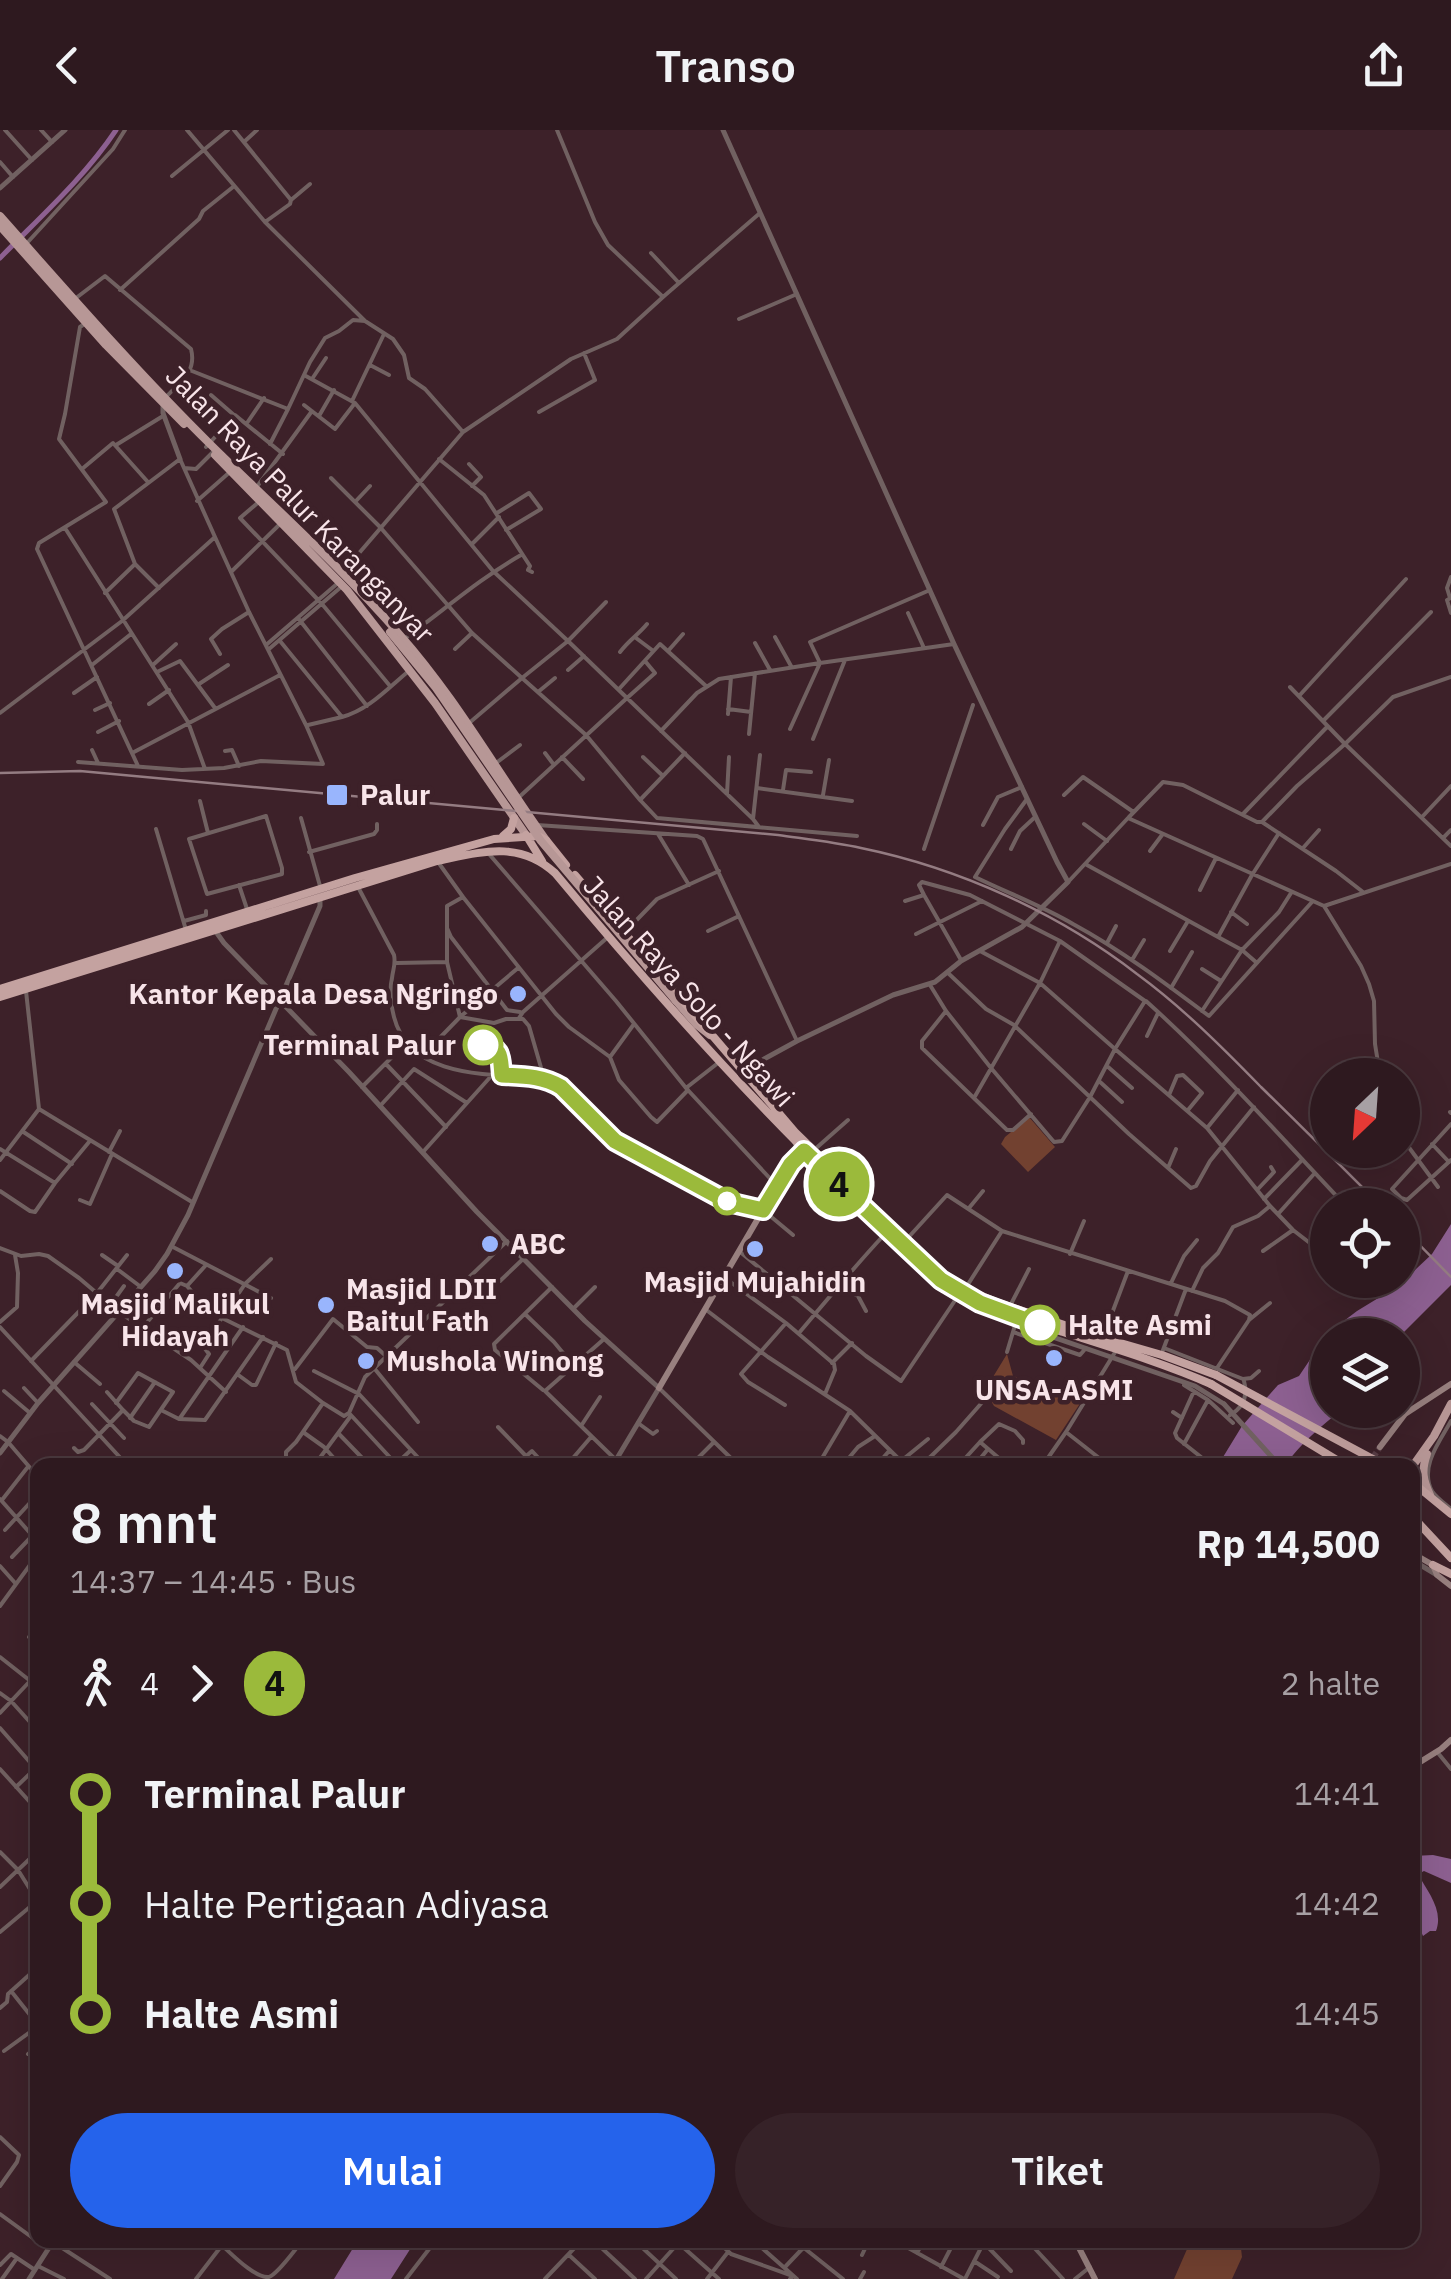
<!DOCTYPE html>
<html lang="id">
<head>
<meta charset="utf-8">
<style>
  :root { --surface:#2e191f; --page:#362228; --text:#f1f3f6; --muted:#a7a0a4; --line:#49383d; --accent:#2563eb }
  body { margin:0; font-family:"IBM Plex Sans",sans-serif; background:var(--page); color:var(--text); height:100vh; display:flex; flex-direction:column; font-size:38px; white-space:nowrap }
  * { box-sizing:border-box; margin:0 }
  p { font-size:32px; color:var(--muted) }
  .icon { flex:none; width:55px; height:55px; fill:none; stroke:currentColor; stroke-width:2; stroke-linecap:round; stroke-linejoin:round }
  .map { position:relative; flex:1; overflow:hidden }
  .details { position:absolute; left:30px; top:1328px; width:1390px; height:790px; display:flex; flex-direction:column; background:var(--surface); border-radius:20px; box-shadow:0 10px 40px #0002,0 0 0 2px var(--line) }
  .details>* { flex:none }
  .badge { padding:0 20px; border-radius:32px; font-size:35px; line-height:65px }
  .needle { width:65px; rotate:205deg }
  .tools { position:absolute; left:1310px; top:928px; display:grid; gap:20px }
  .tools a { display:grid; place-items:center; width:110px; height:110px; border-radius:50%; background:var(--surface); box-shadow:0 10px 40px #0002,0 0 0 2px var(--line); font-size:50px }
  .map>.badge { position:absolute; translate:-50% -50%; box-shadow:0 0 0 5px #fff }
  .legs { display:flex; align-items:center; gap:15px; height:110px; padding:0 40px; font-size:32px }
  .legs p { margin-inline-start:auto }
  .summary { display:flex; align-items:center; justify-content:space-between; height:170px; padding:0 40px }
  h1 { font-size:55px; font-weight:600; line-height:75px }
  .action { display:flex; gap:20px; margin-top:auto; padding:20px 40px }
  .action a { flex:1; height:115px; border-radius:60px; background:var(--accent); color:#fff; font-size:40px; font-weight:600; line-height:115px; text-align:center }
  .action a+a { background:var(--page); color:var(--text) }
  ul { padding:0 40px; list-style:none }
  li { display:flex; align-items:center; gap:35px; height:110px; font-size:38px }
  li i { display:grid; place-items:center; width:15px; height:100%; margin:0 12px; background:currentColor }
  li i::after { content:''; width:25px; height:25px; margin:-12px; border:8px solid; border-radius:50%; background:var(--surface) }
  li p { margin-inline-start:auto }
  li:first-child i { background:linear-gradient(#0000 50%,currentColor 0) }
  li:last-child i { background:linear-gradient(currentColor 50%,#0000 0) }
  header { display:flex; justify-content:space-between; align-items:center; height:130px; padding:0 40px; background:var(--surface); font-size:45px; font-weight:600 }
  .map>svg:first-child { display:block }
  .green { fill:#724130 }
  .water { fill:#8d6091 }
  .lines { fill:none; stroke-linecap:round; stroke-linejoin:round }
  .canal { stroke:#8d6091; stroke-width:5 }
  .secondary-tunnel { stroke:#593e46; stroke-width:6; stroke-dasharray:6 3; stroke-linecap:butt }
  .minor { stroke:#716161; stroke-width:4 }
  .tertiary { stroke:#716161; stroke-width:5 }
  .secondary { stroke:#98807f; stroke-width:6 }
  .primary { stroke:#b79796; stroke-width:8 }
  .trunk { stroke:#c4a2a0; stroke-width:8 }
  .rail { stroke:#947c82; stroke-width:2.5 }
  .tertiary-bridge { stroke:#716161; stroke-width:5 }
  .primary-bridge { stroke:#b79796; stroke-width:8 }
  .trunk-bridge { stroke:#c4a2a0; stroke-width:8 }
  .line-1-casing { stroke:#fff; stroke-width:22 }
  .line-1 { stroke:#9bba3b; stroke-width:15 }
  .poi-dot { fill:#99b5fd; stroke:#3d2129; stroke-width:4 }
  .stop-1-dot { fill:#fff; stroke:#9bba3b; stroke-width:5 }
  .labels { text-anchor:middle; stroke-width:9; stroke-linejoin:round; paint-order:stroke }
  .street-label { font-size:28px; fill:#f8e4e9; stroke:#3d2129 }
  .poi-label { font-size:28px; font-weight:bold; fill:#f8e4e9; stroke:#3d2129; text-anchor:start }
  .stop-label { font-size:28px; font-weight:bold; fill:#f8e4e9; stroke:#3d2129; text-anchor:end }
</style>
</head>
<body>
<header><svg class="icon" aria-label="back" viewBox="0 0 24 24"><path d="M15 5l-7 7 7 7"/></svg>Transo<svg class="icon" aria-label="share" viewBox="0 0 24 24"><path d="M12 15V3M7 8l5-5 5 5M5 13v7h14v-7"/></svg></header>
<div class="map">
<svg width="1451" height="2149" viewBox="0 0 1451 2149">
  <rect width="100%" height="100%" fill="#3d2129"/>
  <!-- green -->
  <path class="green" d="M1029,987l26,30 -27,25 -27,-28 4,-7z
    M1007,1224l6,22 70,23 -27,41 -62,-34 -9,-16z
    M1191,2110h49l2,17 -10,22h-58z"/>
  <!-- water -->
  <path class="water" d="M1451,1094v61l-50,50h-73v75h14c-22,16 -41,34 -57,55h-70l5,-3 22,-36 36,-41 21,-9 29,-43 29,-22 41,-25 34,-32z
    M1433,1725l18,4v24l-27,-12 -6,3c9,17 26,36 18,57h-6l-7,5 -6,-14 -4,-3v-63z
    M358,2110h58l-25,39h-57z"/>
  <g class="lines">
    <!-- canal -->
    <path class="canal" d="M0,128c40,-41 84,-80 116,-128"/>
    <!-- secondary-tunnel -->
    <path class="secondary-tunnel" d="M1368,1335l12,-18"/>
    <!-- minor -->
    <path class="minor" d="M5,0l27,30
      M41,0l11,12
      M187,0l78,92 25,-18 1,-4 -57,-70
      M245,11l12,-11
      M0,32l13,15
      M172,46l56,-46
      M291,70l19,-16
      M265,92l100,99 28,18 11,16 5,23 16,11 38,43
      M27,113l86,-94 12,-19
      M651,123l28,30
      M120,160l79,-71 4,-8 30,-24
      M663,167l97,-84
      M76,168l29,-22 86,73c6,23 -11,33 -25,48
      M739,189l58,-25
      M86,193l-6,4 -15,87 -6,25 47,63 -67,41 -2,6 101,217
      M370,235l19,10
      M192,241l96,38 22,-47 15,-24 14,-7 14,-11 12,1
      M304,245l51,28 138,168 75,70 38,-39
      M312,249l14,-21
      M211,265l23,20
      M352,271l32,-67
      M304,275l31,24 20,-26
      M539,282l56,-32 -11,-27
      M319,286l15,-26
      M247,293l17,-25
      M270,314l18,-35
      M116,315l47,-29
      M206,317l29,-32 48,39
      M439,329l45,36 46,71 -2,4 4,2
      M469,334l12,13 -9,9
      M184,338l12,1 20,-20
      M82,339l31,-26 34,38
      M331,348l49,49 92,106 50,45 -54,46
      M256,358l56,-77
      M261,370l-21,18 82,86 68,82
      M197,371l34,-30
      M355,372l15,-16
      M497,383l32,-20 12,16 -35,21
      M65,398l123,194 17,47
      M472,414l27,-27
      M231,442l50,-49
      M342,443l121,-141 108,-73 46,-20 46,-42 -55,-52 -13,-23 -38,-92
      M930,460l-120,52 10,21 134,-19
      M105,463l29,-28
      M1450,468l-3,-10 4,-11
      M1449,469l-2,1 4,13
      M908,483l16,35
      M298,488l69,88
      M775,507l16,29
      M636,508l16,12
      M404,509c39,-28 75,-60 117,-84
      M280,511l62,76c27,-7 47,-30 68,-47
      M755,513l15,27
      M266,515l72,-62
      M269,519l72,-62
      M455,519l17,-16
      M668,521l15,-17
      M620,522c9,-12 18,-17 27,-28
      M220,524l-9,-15 11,-10 27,-17
      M645,531l10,12 -28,25 -59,-57 -46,37 64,57 54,65 45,-47
      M154,534l22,-20
      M92,535l39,-31
      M568,540l16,-14
      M157,542l23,-11 35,47
      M199,554l29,-19
      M1290,557l55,57 48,-47 58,-20
      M619,559l41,-45 46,42
      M538,562l17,-14
      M74,563l23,-16
      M1299,566l107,-117
      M149,574l20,-14
      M728,579l23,3
      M95,580l15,-7
      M0,583l122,-92 93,-84 -35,-78 -66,50 21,55 24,24
      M728,584l3,-37
      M1323,591l108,-109
      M308,595l34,-8
      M661,601l36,-38 22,-14 101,-16 -30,66
      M98,602l21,-11
      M749,604l6,-61
      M813,609l32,-79
      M92,620l6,13
      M225,621l7,-1 7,16
      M134,622l146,-77
      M545,623l9,12
      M562,627l21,22
      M643,627l20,19
      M78,632l104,8 42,-2 37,-7 62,3 -17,-39 -57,-113 -34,-75
      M496,633l24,-18
      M757,658l95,13
      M783,660l3,-20 25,2
      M727,664l2,-37
      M823,665l6,-35
      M1064,665l19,-18 49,34
      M517,669l110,-101 126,121
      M1027,669l-22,30 -30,48c33,16 67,29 98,47 48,26 92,59 136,92l103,-114
      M640,670l17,18 200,18
      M200,671l8,32
      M1243,684l83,-86
      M266,686l16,52v6l-75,20 -18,-55z
      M1129,687l34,-35 20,3 74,37h5l74,49 27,21
      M1422,687l29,-31
      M301,688l19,68
      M1262,692l35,-36 48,-42 106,102
      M1084,694l23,17
      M537,695l160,11 6,3 94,202
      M983,695l15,-28 24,-10
      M759,697l-6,-8 7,-64
      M156,699l30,101
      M658,704l31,51
      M1443,708l8,-8
      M1303,718l16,-18
      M924,719l49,-144
      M1011,719l9,-18 14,-13
      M1150,721l12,-16
      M309,722l65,-18 3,-4v-6
      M489,724l127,147 70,87 91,98
      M438,732l25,35 -16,9v56l13,55 58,-49
      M1087,735l131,72 34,-62 27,-42
      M1069,751l59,-63 196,88 127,-42
      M239,755l8,24
      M358,757l36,68c2,9 -1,14 -2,23 -3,13 -1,27 2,39 16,63 99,57 150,61l17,9 54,54 113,61 35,8 30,25
      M1200,760l16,-32
      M463,767l93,117 13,13 41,30 9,23 32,37 6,5 31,-32
      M905,771l19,-6
      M1324,776l37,60 8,18 5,17 1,43 5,31
      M1231,782l16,12
      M184,791l22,-6v-4
      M447,798l4,9 56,73 13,2
      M708,801l31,-15
      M624,803l33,-34 62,-28
      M916,804l66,-33
      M1218,807l24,13 15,13
      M1060,811l85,60 -30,48 92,79 63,78 23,24 35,27
      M1107,813l9,-17
      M1170,821l18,-30
      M1132,830l12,-20
      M397,833l50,-1
      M1202,839l19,12
      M948,843l38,36 28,16 115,109 62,54 5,-2 14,-25 44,-54
      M930,855l16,26 45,57 63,74 8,-1 28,-44 25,-48 -75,-66 20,-42 -90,-46 -48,-13 -3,3 5,10 37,65
      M1171,858l21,-36
      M1146,871c71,64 134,135 199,204
      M946,881l-24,30v7l85,82h6l18,-16
      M1202,881l40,-61 37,-38 12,-19
      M519,888l4,-6 85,-75
      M1147,906l11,-23
      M423,925l37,-38 34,6 12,-4h17l6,7 15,52
      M610,927l24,-33
      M386,934l60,63
      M1107,936l25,22
      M1099,951l23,21
      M362,957l32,-32
      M686,958l32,-25
      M1169,965l8,-19 6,-1 19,18 -14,17
      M974,968l66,-115 -60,-32
      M380,976l34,-37 53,34
      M39,979l153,93
      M1450,982l1,1
      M1451,994l-59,65 9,9 6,2 44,-40
      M1207,998l31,-38
      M22,1001l50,33
      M1402,1008l36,49
      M1432,1014l17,18
      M0,1019l55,34
      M814,1020l34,-30
      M109,1022l11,-21
      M423,1022l70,-78
      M0,1030l39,-51 -13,-118
      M1168,1038l8,-19
      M1258,1059l16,-17 -3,-5
      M0,1061l30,20 5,1 20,-29 34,-41
      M1264,1069l37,-38
      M80,1070l10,4 22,-50
      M969,1078l14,-17
      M1278,1084l36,-40
      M906,1110l41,-45 55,36 223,70 25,14 -1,5
      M173,1117l98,51
      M0,1118l21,8 18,-2 9,2 31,22 40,34 72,48 35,32
      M739,1121l127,105 35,25 59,-88
      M1263,1121l30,-21
      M1070,1124l14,-33
      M102,1125l16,11
      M117,1139l24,18
      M725,1148l61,45
      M500,1151l23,-22
      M1171,1153l13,-27 13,-16
      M187,1156l19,-21
      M837,1156l21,10 8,15
      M965,1159l37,-58
      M1192,1161l11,-23 15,-15 15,-26 25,-11 12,-10
      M111,1174l13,-18
      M1010,1176l19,-37
      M574,1178l21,-21
      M705,1179l63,48 82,54 55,54
      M525,1184l29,28 19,23
      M222,1188l65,32 9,32 27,21
      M0,1192l17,-15 1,-34 -3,-18
      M144,1196l36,-43 7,3 12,14
      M0,1197l127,138
      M1013,1202l67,23 6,-7
      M799,1203c28,-33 55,-66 85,-98
      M1103,1207l25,-66
      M604,1209l-59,52 71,69
      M1164,1218l79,31 8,-1 8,-7
      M1163,1220l23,-61
      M1007,1222l9,-30
      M31,1231l66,-68 30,-38
      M74,1232l26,22
      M832,1233l20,-20
      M200,1238l9,-14 -6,-8 42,-62 26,-25
      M374,1238l44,54
      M1217,1238l32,-48 21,-17
      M295,1239l38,-50 34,28 10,1 9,8
      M314,1241l45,23 66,71
      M237,1244l15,11h4l20,-42
      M1184,1255l24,15 25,23
      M24,1258l14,15
      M659,1258l79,77
      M543,1260l-48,-40 -1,-6 58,-57
      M4,1261l26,22
      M1194,1261l-19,42 2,5 24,19
      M107,1262l16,18
      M92,1274l32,34
      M785,1275l-37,-23 -7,-8 45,-51 48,41 1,6 -10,24
      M161,1280l18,9 26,1 58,-83
      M1173,1282l9,6
      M349,1283l48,52
      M1230,1285c14,-8 18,-19 14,-34
      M130,1288l25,-36
      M180,1288l63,-91
      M638,1293l15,11 4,-3
      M581,1296l19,-29
      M498,1297l27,28
      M303,1302l21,15 16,18
      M1066,1302l42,33
      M339,1304l30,31
      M0,1306l8,6 30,35
      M980,1312l19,-18 16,7 8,9v3
      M1184,1314l24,-44
      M74,1318l4,4 6,-2 39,-40 11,11 15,6 24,-35 -35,-19 -22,30
      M695,1331l19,-19
      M901,1331l27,-22
      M396,1334l15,-14
      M291,1335l-5,-8v-5l10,-10 27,-39 21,13 5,-3 16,-36 142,-136
      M323,1335l-4,-6 31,-42
      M516,1335l16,-14 13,14
      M567,1335l24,-28
      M818,1335l32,-54
      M843,1335l15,-18 17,-11
      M877,1335l12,-14
      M922,1335l34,-33 30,-34v-4
      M959,1335l21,-23 27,23
      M975,1335l13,-16
      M1043,1335l23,-33 51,-83
      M0,1369l38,43
      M2,1370l25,-32
      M1450,1378c-6,-5 -14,-11 -18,-17 -13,-24 8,-50 19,-70
      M5,1400l33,-36
      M12,1427l20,-21
      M0,1436l16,18
      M0,1476l38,-52
      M38,1496l-9,11 9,11
      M0,1527l38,30
      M30,1549l8,-8
      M0,1563l11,8 27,30
      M0,1583l31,-33
      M0,1598l35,40
      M1438,1623l13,16
      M0,1639l38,42
      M16,1657l22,-21
      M0,1722l18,18 20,32
      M0,1757l38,-36
      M0,1802l37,-31
      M11,1861l27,34
      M0,1878l7,-6 1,-8 30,-27
      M4,1921l33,-24
      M28,1924l10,-8
      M0,2007l19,18 -2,7 -17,24
      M0,2084l48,35
      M216,2110c11,9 38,39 53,37 10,-4 26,-28 34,-37
      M593,2110l42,39
      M634,2110l42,39
      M675,2110l44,39
      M716,2110l15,14 62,22 -3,3
      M753,2110l44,39
      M794,2110l49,39
      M894,2110l70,39
      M1027,2110l36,39
      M53,2112l57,37
      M984,2113l27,28
      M917,2123l7,-13
      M569,2125l26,24
      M862,2125l7,-15
      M974,2131l24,16
      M0,2135l11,-11 24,16
      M38,2136l26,13
      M785,2137l18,-19
      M941,2137l14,-27
      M2,2149l15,-21
      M196,2149l30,-39
      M406,2149l30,-39
      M545,2149l37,-39
      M646,2149l35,-39
      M707,2149l21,-27
      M860,2149l4,-7
      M965,2149l20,-39
      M1075,2149l15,-12"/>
    <!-- tertiary -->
    <path class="tertiary" d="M723,0l231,514 103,218 11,20 -46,45 -61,34 -26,21 -42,13 -96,46 -53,29
      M0,58l65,-58
      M163,275v8l17,46
      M214,799l10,14 125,129 128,140 108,109 74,67 -46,77
      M795,1013l5,11 134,130 22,15 59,25 180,62 29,18
      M763,1080l28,-45 11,-12
      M0,1323l38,-50 117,-132 12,-17 21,-39 132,-309v-7
      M1412,1430l25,15
      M29,2149l25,-39"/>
    <!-- secondary -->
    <path class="secondary" d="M659,1258l104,-178
      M1380,1317l25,-33 46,-30
      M1412,1423l21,12 4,10 14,11
      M1412,1637l29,-18 10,-9
      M1075,2110l20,39"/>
    <!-- primary -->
    <path class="primary" d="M0,86c69,78 138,157 212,230 63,62 130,122 188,189 56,63 97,137 146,205
      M0,96l106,119 78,79
      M215,325l132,135 88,113 91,132
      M676,871l20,23 14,11
      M1427,1324c-6,17 -4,26 3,41
      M1412,1337l22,-31 17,-32"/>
    <!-- trunk -->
    <path class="trunk" d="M526,705l16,26
      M503,706l8,-7 3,-11
      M575,745l220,257 111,108 39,36 20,13 31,13 107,36 59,17 54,20
      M0,859l355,-111 139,-39 44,-3 8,4 20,25
      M0,867l437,-136c44,-9 82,-21 118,12 89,107 180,210 280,307 35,34 69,69 106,101 37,25 80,38 122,51 50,16 100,31 148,52
      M1412,1352l39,32
      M1412,1386l39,42
      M1433,1435l18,9"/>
    <!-- rail -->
    <path class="rail" d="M0,643l80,-2 698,64c28,4 56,7 83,13 98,20 197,65 276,126 45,33 85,73 124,113 40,39 80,79 119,118
      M1402,1097l49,50"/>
    <!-- tertiary-bridge -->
    <path class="tertiary-bridge" d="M1224,1274l55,61"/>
    <!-- primary-bridge -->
    <path class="primary-bridge" d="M390,502l46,56 105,153 135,160"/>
    <!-- trunk-bridge -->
    <path class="trunk-bridge" d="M1216,1245l168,90
      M1211,1254l134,81"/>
  </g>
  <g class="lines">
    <!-- line-1 casing -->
    <g class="line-1-casing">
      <path id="line-1" d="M483,915c20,3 17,13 19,30 22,1 41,1 59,12l54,54 113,61 35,8 28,-46 13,-13 137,129 39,23 60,22"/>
    </g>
    <!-- line-1 -->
    <use href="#line-1" class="line-1"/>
  </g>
  <!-- markers -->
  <g class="poi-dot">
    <rect x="325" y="653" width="24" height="24" rx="5"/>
    <circle cx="518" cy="864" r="10"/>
    <circle cx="490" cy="1114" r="10"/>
    <circle cx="755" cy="1119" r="10"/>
    <circle cx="175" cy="1141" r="10"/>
    <circle cx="326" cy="1175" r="10"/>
    <circle cx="1054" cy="1228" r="10"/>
    <circle cx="366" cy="1231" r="10"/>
  </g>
  <g class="stop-1-dot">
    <circle cx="483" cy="915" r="18"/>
    <circle cx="727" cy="1071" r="12"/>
    <circle cx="1040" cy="1195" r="18"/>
  </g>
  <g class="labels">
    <!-- street labels -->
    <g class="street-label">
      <text transform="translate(300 374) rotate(46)" y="10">Jalan Raya Palur Karanganyar</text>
      <text transform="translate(689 861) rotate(48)" y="10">Jalan Raya Solo - Ngawi</text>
    </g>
    <!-- poi labels -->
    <g class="poi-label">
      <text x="360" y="675">Palur</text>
      <text x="498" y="874" text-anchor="end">Kantor Kepala Desa Ngringo</text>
      <text x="510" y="1124">ABC</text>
      <text x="755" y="1162" text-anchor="middle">Masjid Mujahidin</text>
      <text x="346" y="1169">Masjid LDII<tspan x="346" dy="32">Baitul Fath</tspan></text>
      <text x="175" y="1184" text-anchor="middle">Masjid Malikul<tspan x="175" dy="32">Hidayah</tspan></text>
      <text x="386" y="1241">Mushola Winong</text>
      <text x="1054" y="1270" text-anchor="middle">UNSA-ASMI</text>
    </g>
    <!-- stop labels -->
    <g class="stop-label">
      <text x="456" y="925">Terminal Palur</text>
      <text x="1068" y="1205" text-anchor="start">Halte Asmi</text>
    </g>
  </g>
</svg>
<div class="tools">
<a><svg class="needle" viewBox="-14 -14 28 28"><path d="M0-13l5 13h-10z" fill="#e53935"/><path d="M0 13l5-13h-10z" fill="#a7a0a4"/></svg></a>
<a><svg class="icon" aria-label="locate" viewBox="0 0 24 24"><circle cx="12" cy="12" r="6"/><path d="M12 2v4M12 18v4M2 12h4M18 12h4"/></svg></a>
<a><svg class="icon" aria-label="layers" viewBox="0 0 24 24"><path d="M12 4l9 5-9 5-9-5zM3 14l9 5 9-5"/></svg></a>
</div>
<b class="badge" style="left:839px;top:1054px;background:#9bba3b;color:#111">4</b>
<section class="details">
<div class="summary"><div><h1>8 mnt</h1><p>14:37 – 14:45 · Bus</p></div><b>Rp 14,500</b></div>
<div class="legs"><svg class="icon" aria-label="walk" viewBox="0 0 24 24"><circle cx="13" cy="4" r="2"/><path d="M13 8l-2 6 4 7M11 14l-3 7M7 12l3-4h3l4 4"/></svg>4<svg class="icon" aria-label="forward" viewBox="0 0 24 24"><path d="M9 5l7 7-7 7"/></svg><b class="badge" style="background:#9bba3b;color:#111">4</b><p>2 halte</p></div>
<ul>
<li><i style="color:#9bba3b"></i><b>Terminal Palur</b><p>14:41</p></li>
<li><i style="color:#9bba3b"></i><span>Halte Pertigaan Adiyasa</span><p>14:42</p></li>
<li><i style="color:#9bba3b"></i><b>Halte Asmi</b><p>14:45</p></li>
</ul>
<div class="action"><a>Mulai</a><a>Tiket</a></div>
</section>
</div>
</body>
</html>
